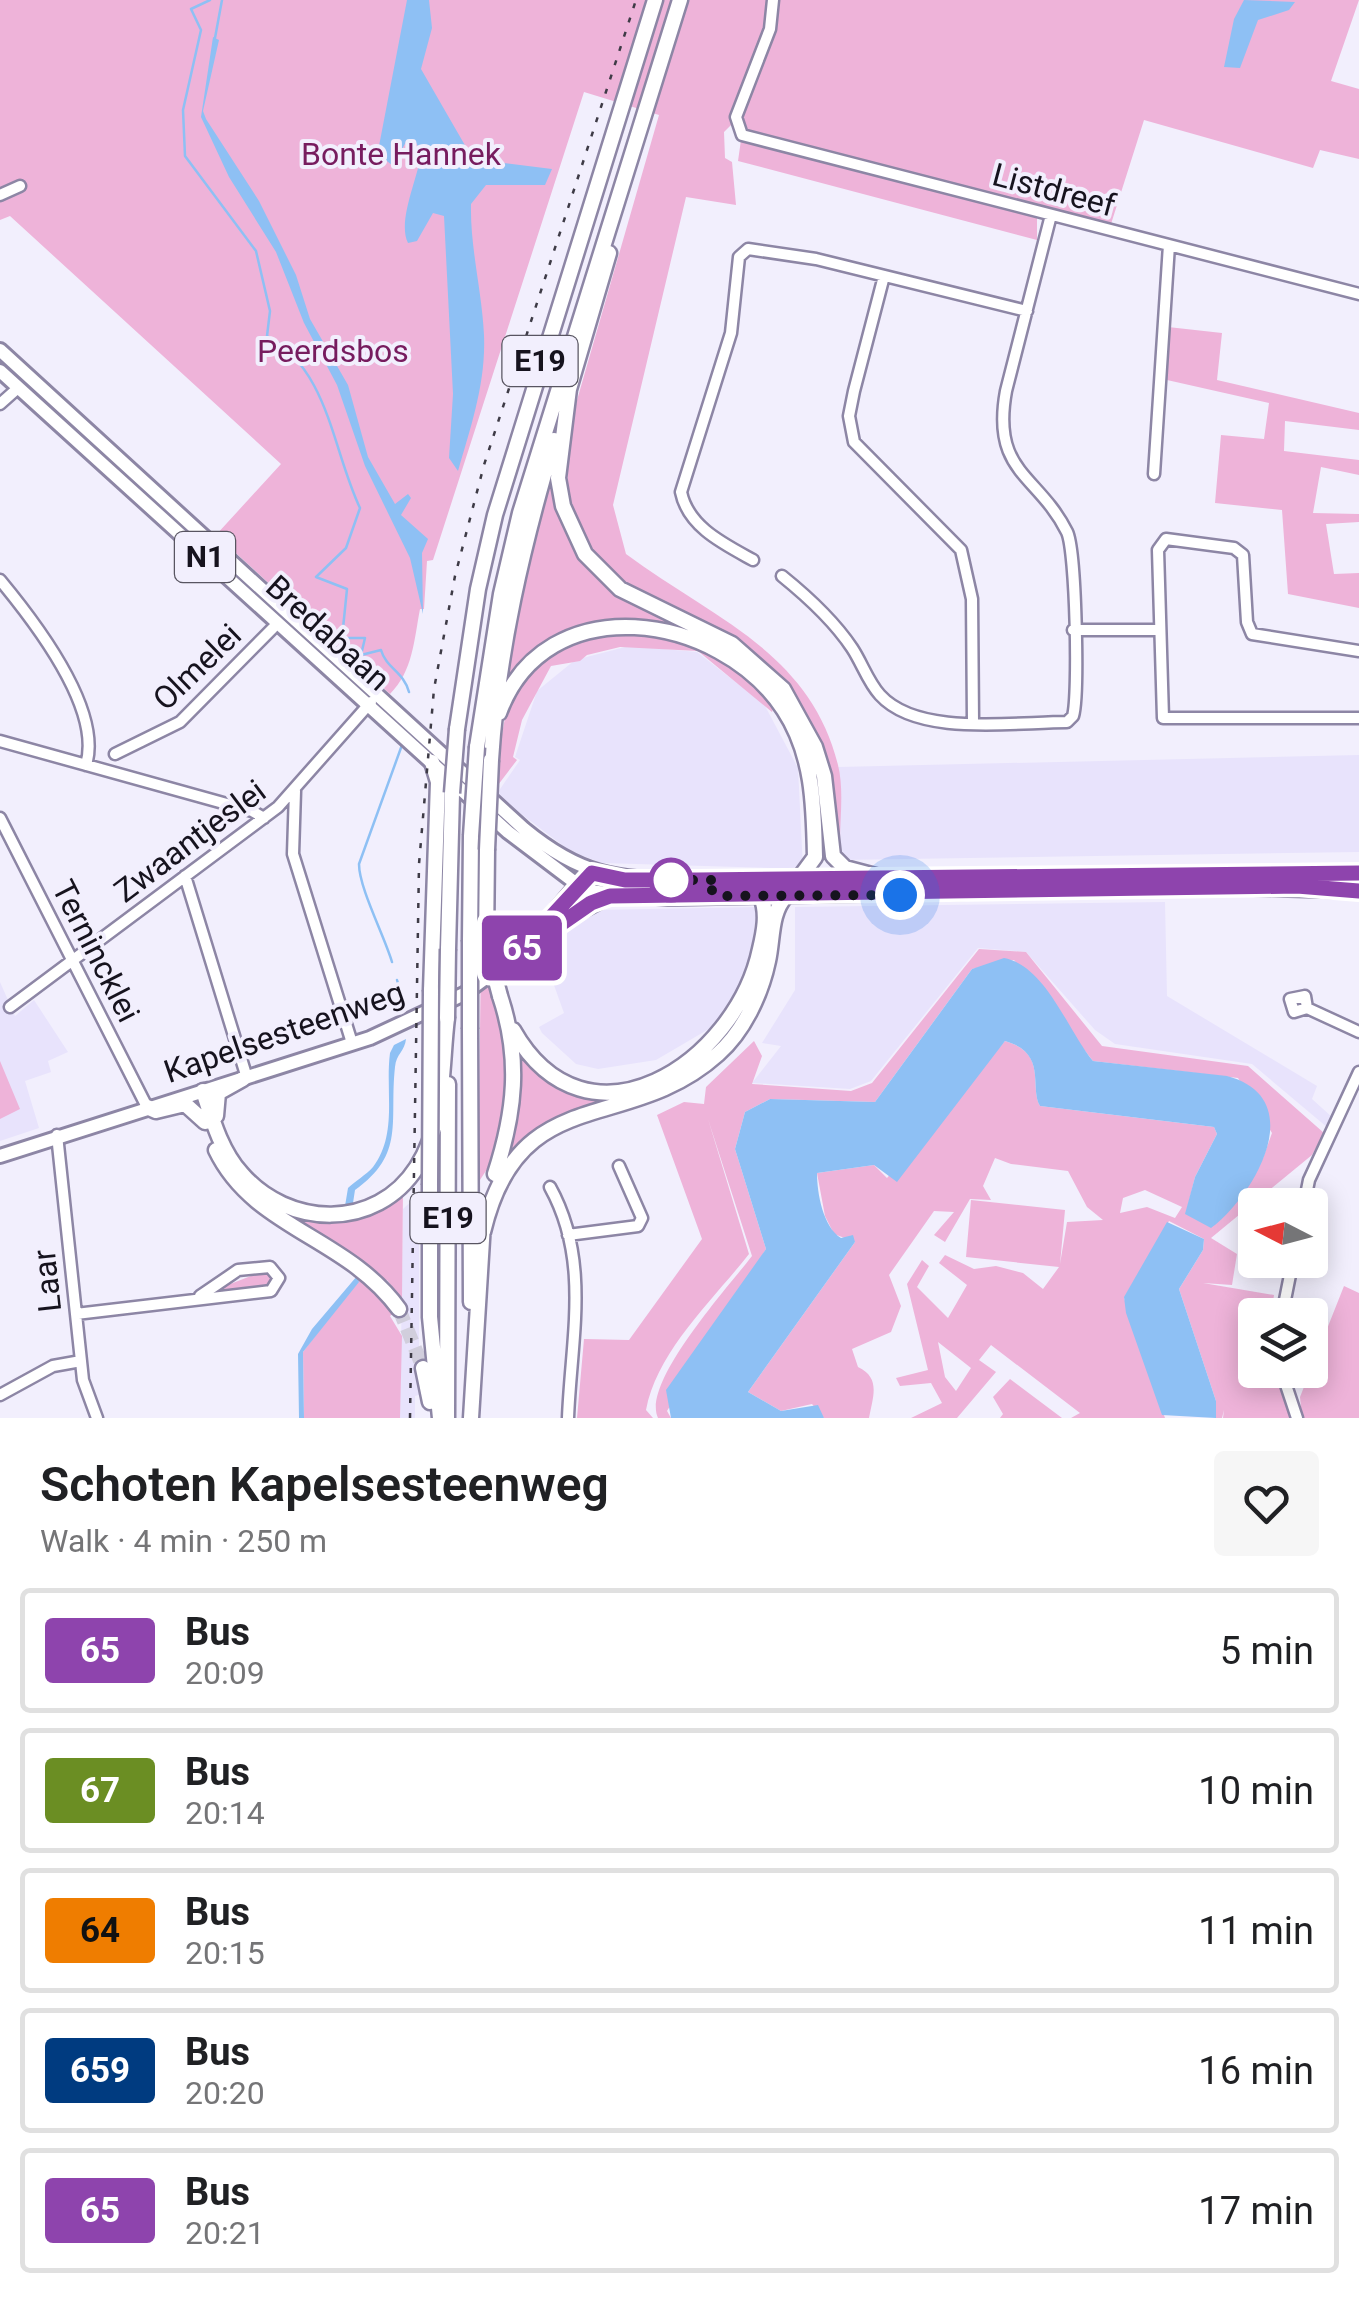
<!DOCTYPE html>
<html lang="en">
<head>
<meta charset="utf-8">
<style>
  :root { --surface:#fff; --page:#f6f6f6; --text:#202124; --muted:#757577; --line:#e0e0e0 }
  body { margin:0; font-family:Roboto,sans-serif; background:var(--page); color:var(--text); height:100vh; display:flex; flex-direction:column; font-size:38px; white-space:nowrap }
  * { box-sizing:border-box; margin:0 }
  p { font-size:32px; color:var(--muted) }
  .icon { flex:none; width:55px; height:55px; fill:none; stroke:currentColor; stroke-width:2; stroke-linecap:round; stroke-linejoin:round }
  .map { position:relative; height:1418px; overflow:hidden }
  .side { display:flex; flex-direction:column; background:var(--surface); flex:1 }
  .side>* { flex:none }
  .badge { padding:0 20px; border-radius:8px; font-size:35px; line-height:65px }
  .needle { width:65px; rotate:276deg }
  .fabs { position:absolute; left:1238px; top:1188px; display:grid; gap:20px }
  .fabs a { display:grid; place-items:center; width:90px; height:90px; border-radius:10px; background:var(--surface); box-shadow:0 5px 25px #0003; font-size:50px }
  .you { position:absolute; width:50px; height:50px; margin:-25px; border:8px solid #fff; border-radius:50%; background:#1a73e8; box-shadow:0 0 0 15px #1a73e833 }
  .map>.badge { position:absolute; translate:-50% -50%; box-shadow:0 0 0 5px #fff }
  .round { display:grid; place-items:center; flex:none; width:105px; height:105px; border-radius:10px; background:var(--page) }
  .overview { display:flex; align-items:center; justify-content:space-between; height:170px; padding:0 40px }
  h1 { font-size:48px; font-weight:600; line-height:75px }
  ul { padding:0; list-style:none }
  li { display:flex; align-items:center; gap:30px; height:125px; margin:0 20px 15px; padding:0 20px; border:5px solid var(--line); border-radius:10px }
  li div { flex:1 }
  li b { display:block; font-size:38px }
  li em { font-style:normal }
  li .badge { min-width:110px; font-weight:700; text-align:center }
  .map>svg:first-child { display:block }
  .built { fill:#e8e3fc }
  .green { fill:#eeb3d9; fill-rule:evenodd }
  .water { fill:#8ec0f4 }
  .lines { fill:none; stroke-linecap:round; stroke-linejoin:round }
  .stream { stroke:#8ec0f4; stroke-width:2.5 }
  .highway-tunnel { stroke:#d1cedc; stroke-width:14; stroke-dasharray:14 7; stroke-linecap:butt }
  .minor-casing { stroke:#8d86a5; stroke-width:15 }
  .major-casing { stroke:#8d86a5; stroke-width:18 }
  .highway-casing { stroke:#8d86a5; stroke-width:19 }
  .minor { stroke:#fff; stroke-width:10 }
  .major { stroke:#fff; stroke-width:12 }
  .highway { stroke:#fff; stroke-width:14 }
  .rail { stroke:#3e3b46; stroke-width:2.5; stroke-dasharray:5 10; stroke-linecap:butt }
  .highway-bridge-casing { stroke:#8d86a5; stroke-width:19; stroke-linecap:butt }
  .highway-bridge { stroke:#fff; stroke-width:14 }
  .line-casing { stroke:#fff; stroke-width:22 }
  .line { stroke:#8e44ad; stroke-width:15 }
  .walk { stroke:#16131e; stroke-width:10; stroke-dasharray:0 18 }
  .stop-dot { fill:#fff; stroke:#8e44ad; stroke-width:5 }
  .labels { text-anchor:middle; stroke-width:8; stroke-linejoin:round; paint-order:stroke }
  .shield { fill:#f2effd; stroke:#585561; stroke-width:2.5 }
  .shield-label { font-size:30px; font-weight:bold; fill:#16131e }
  .park-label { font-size:32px; fill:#771c5f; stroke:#f2effd }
  .street-label { font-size:32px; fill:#16131e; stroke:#f2effd }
</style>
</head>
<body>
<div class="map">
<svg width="1359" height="1418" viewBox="0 0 1359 1418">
  <rect width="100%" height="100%" fill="#f2effd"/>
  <!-- built -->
  <path class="built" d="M629,646l68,6 67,52 34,64 5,101 -201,-6 -32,-12 -74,-56 24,-35 -5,-3 22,-66 38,-31z
    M1359,755v97l-518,8 -3,-93z
    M1165,902l2,94 150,90 -5,13 20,18 -4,11 -76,-64 -137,-20 -20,-14 -69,-78 -48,-4 -107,133 -21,8 -98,-6 29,-37 -19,-3 33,-53v-83z
    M757,907l-8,63 -35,56 -58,34 -58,9 -22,-5 -34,-31 -3,-6 25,-14 -23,-64 54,-39z
    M0,982l15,34 19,-16 34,52 -20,9 3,11 -26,9 14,47 -39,13z
    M419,1194v201l-4,1v22h-15l3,-209z"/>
  <!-- green -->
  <path class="green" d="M0,0h1359l-28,81 28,8v70l-39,-9 -7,18 -169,-48 -33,104 -364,-92 -9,-14 -14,14 1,26 7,4 4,43 -50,-8 -73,308 13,49c84,63 184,97 212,211 6,24 2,53 2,77h-6c-7,-47 -8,-99 -35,-140 -82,-124 -253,-69 -230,-274l90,-313 -75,-23 -151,468 -6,1 -3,48h-4c-6,31 -7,62 -30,85l-174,-159 65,-71 -271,-248 -10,4z
    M741,140l296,77v23l-299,-79z
    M1168,327l54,6 -5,47 142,33v17l-74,-9 -1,30 75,9v15l-38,-8 -8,46 46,1v8l-33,2 8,50 25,-1v35l-71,-14 -6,-84 -67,-7 6,-68 43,4 5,-36 -102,-23z
    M552,462c16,123 57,112 148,169 22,14 42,32 62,47l-118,-53 -101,22 -26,23 -13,19 10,-68z
    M611,635c73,-1 114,19 163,71l-2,6 -74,-61 -78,-4 -33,8 -7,6 -29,5 -29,54 -9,37 4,3 -19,25c3,-91 17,-130 113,-150z
    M979,949l47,3 76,94 146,20 76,67 -12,22 -101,83 26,16 -5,31 -29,-2 71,12 -3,20h-16v55h23l12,48h-67l1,-8 -2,8h-6v-17l-37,-112 24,-39 1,-11 -35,-18 -45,77 41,120h-94l9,-5 -89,-68 -12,15 17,12 -39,46h-46l31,-15 -11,-20 -31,3 -4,-8 32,-8 -21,-86 15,-24 7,6 -12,21 31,31 19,-33 -28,-22 6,-8 29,14 22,-3 27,7 20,16 16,-22 -93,-10 5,-57 94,10 -5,54 7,-42 36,-2 -16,-13 -19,-36 -57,-7 -16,-6 -12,28 8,14 -21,-1 -25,43 -11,-7 20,-23 -20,-1 -45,64 12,31 -10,26 -39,17 6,18c23,11 15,29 11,51h-45l-12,-14 -31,7 -33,-19 107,-150 -21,-8 -9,-18 -8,-43 57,-8 13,13 118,-137c43,12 24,45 35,65l174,21 3,7 -22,43 -9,36 77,-55 9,-25 -34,-55 -145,-17 -79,-101 -42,9 -97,133 -105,-3 -25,13 -10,37 31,100 -99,162 4,7h-13c-17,-35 71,-132 94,-162l-44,-137 41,135c-36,46 -92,97 -103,156l7,8h-76l7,-79 45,1 73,-101 -45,-124 27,-13 20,2 2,-17 48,-46 8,15 -10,28 99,7 21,-8zM1145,1190l37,17 -7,11 -28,-11 -27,6 3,-15zM938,1342l33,26 -15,23 -11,-14z
    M481,954c22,83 53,149 -3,229z
    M518,1048l50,40 87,-4 -139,66 -10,11 13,-58z
    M0,1061l20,48 -20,10z
    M248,1187l66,32 89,-30 -1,110 -15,-19 -4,2c-38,-43 -92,-58 -135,-95z
    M266,1270l8,8 -2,8 -50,7 -2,-5z
    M359,1278l35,35 -4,3 12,20 -2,82h-96l-1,-66z
    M1344,1286l15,7v125h-57l-2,-21z
    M1010,1379l52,39h-62l3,-4 -10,-17z"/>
  <!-- water -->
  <path class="water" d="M407,0h22l3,28 -11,41 49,85 18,7 64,8 -7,16h-59l-15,19c-1,44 11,87 13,131 2,48 -13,91 -26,136l-9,-13 4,-64 -9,-178 -11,-3 -16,28 -9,2c-11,-22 10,-65 13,-89l-6,-14h-8l-14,26 -11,-9 -3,-11z
    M1244,0l51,2 -6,8 -31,10 -18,48 -16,-1 10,-48z
    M213,37l6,3 -16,71 3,8 53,82 37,74 14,44 38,66 20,72 27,47 13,-10 3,4 -10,17 27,24 -6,14 1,61 -13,-56 -45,-92 -28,-81 -33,-62 -28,-71 -47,-75 -28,-60z
    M1004,958c42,8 64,73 89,103l134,15c83,22 29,118 -16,152l-26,-14 10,-37 22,-43 -3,-7 -174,-21c-11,-19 8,-53 -35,-65l-108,141 -23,-17 -57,8c0,20 6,54 24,65l12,-3 2,7 -107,150 33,19 37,-6 6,13h-153l-5,-28 100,-141 -31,-100 10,-37 25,-13 105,3 97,-133z
    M406,1039c-1,12 -10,15 -11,28 -6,54 11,87 -40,123l-2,13 -8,3 3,-18c7,-7 18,-13 25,-21 25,-33 12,-76 17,-114l4,-8z
    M1167,1222l37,17 -1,11 -24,39 37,112v17l-54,-3 -36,-102 -2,-16z
    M357,1276l2,6 -56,70 1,66h-5l-1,-64 14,-25z"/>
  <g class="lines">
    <!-- stream -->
    <path class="stream" d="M210,0l-19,9 10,21 -18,80 2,46 71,95 14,60 -3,25c62,34 65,113 93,172l-14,40 -30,29 31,12 -5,49h23l-4,17 20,-5c5,18 23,22 28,42
      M215,38l7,-38
      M392,962c-8,-27 -33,-74 -33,-98l43,-119
      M397,980l8,26"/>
    <!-- highway-tunnel -->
    <path class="highway-tunnel" d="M399,1309l24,59"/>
    <!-- minor casing -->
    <g class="minor-casing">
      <path id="minor" d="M773,0l-3,29 -34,88 6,18 617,159
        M0,195l20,-9
        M884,276l-30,115 -5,25 5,26 107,108 11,49 1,123
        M0,404l18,-16
        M1154,474l15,-229
        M753,560c-29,-16 -65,-33 -72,-68l50,-159 8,-76 9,-8 68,10 211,52
        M782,576c26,21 52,45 70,72 10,15 16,34 28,47 38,42 134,27 187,27l6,-6c6,-21 3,-165 -6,-184 -29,-58 -76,-59 -61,-141l45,-176
        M0,580c34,41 103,129 86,185
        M1073,630h84
        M1359,651l-107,-17 -5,-12 -4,-67 -9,-7 -68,-9 -8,11 5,168h196
        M0,741l252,70 12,7
        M115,754l65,-32 93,-94
        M295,791l-2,63 59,189
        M0,818l147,289
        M185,876l62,202
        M10,1007l268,-200 93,-105
        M1307,1008l-2,-12 -15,3 4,13 13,-4 52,24
        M57,1135l26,245 14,38
        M550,1187c41,74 21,151 18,231
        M1304,1205l5,-25 50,-108
        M568,1235l70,-9 4,-8 -23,-52
        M76,1314l195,-23 8,-13 -9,-11 -32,3 -38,26
        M1282,1315l11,-55
        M1281,1370l16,48
        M0,1395l53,-29 28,-5"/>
    </g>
    <!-- major casing -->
    <g class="major-casing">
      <path id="major" d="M0,350l524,479c57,47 91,50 162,51l673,-7
        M0,371l508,461 78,59 82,7 547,-11 144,4
        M536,933l45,-53
        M0,1156l370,-118 94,-44 99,-73 45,-24"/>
    </g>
    <!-- highway casing -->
    <g class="highway-casing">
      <path id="highway" d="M569,389l-11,89 5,28 22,48 35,35 112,55 51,45 32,58 9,29 9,80 12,12 38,10
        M567,396l42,-143
        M499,713c46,-127 221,-101 285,-3 29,44 30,95 31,147l-17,23
        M457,729l21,-140 17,-74 160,-515
        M477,747l24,-153 19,-81 160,-513
        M491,760c7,-110 32,-215 63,-320
        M470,940l1,-104
        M486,943l1,-93
        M448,949l4,-156
        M431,990l7,-208 -6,-20
        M470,1029l1,273
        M513,1030c74,131 223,33 247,-81 4,-17 8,-36 1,-52
        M203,1091c9,28 18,60 38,82 47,55 135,58 176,-6 28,-42 24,-101 30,-149
        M147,1107l9,4 29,-7 20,18
        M216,1116l2,-23 25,-14
        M216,1150c38,79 130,86 183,159
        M495,1174c20,-62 26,-115 5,-178
        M430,1185v132l10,101
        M483,1232c36,-153 144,-96 235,-178 26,-23 43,-60 50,-93 5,-22 2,-48 18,-65
        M423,1368l7,34
        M447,1418l1,-334
        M471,1418l12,-194"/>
    </g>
    <!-- minor -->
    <use href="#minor" class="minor"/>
    <!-- major -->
    <use href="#major" class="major"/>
    <!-- highway -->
    <use href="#highway" class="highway"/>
    <!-- rail -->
    <path class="rail" d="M410,1418l9,-554 15,-175 21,-113 29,-111 152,-465"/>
    <!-- highway-bridge casing -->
    <g class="highway-bridge-casing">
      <path id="highway-bridge" d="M452,793l5,-64
        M471,836l6,-89
        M487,850l4,-90
        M486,943l14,53
        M447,1018l1,-69
        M470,1029v-89
        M430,1185l1,-195"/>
    </g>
    <!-- highway-bridge -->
    <use href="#highway-bridge" class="highway-bridge"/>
  </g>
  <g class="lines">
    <!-- line casing -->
    <g class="line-casing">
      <path id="line" d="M1359,873l-662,7h-72l-33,-7 -76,82 75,-52 19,-7 687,-10 62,5"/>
    </g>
    <!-- line -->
    <use href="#line" class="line"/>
    <!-- walk -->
    <path class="walk" d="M671,880h-7h52l-6,8 7,8 183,-1"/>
  </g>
  <!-- markers -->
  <circle class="stop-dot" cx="671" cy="880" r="20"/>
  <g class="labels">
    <!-- shield labels -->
    <g class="shield">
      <rect x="502.5" y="336" width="75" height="50" rx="8"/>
      <rect x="175" y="532" width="60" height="50" rx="8"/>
      <rect x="410.5" y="1193" width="75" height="50" rx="8"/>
    </g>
    <g class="shield-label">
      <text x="540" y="371">E19</text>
      <text x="205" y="567">N1</text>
      <text x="448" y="1228">E19</text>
    </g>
    <!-- park labels -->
    <g class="park-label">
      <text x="401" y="165">Bonte Hannek</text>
      <text x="333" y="362">Peerdsbos</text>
    </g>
    <!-- street labels -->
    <g class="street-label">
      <text transform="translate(1054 190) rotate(15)" y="11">Listdreef</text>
      <text transform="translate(328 633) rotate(42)" y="11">Bredabaan</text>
      <text transform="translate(197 667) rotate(-44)" y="11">Olmelei</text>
      <text transform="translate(190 841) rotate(-37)" y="11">Zwaantjeslei</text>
      <text transform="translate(96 951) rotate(63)" y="11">Ternincklei</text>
      <text transform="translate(284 1032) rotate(-19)" y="11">Kapelsesteenweg</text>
      <text transform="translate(47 1281) rotate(-96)" y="11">Laar</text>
    </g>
  </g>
</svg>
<div class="fabs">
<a><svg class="needle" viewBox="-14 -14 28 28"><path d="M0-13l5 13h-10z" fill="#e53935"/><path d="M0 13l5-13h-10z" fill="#757577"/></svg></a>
<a><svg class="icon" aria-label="layers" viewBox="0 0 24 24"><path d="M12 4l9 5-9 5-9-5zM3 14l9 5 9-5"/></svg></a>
</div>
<div class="you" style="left:900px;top:895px"></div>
<b class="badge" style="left:522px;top:948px;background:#8e44ad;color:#fff">65</b>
</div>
<section class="side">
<div class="overview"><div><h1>Schoten Kapelsesteenweg</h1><p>Walk · 4 min · 250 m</p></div><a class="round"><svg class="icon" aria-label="heart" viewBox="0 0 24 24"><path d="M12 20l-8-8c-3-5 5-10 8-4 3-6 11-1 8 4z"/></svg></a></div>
<ul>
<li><span class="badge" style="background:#8e44ad;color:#fff">65</span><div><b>Bus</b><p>20:09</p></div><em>5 min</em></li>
<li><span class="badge" style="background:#6b8e23;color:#fff">67</span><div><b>Bus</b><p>20:14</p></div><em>10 min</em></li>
<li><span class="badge" style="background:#ef7d00;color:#111">64</span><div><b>Bus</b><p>20:15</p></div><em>11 min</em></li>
<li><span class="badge" style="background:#003b80;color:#fff">659</span><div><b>Bus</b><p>20:20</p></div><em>16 min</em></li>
<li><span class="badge" style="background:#8e44ad;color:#fff">65</span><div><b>Bus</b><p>20:21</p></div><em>17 min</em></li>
</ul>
</section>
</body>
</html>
